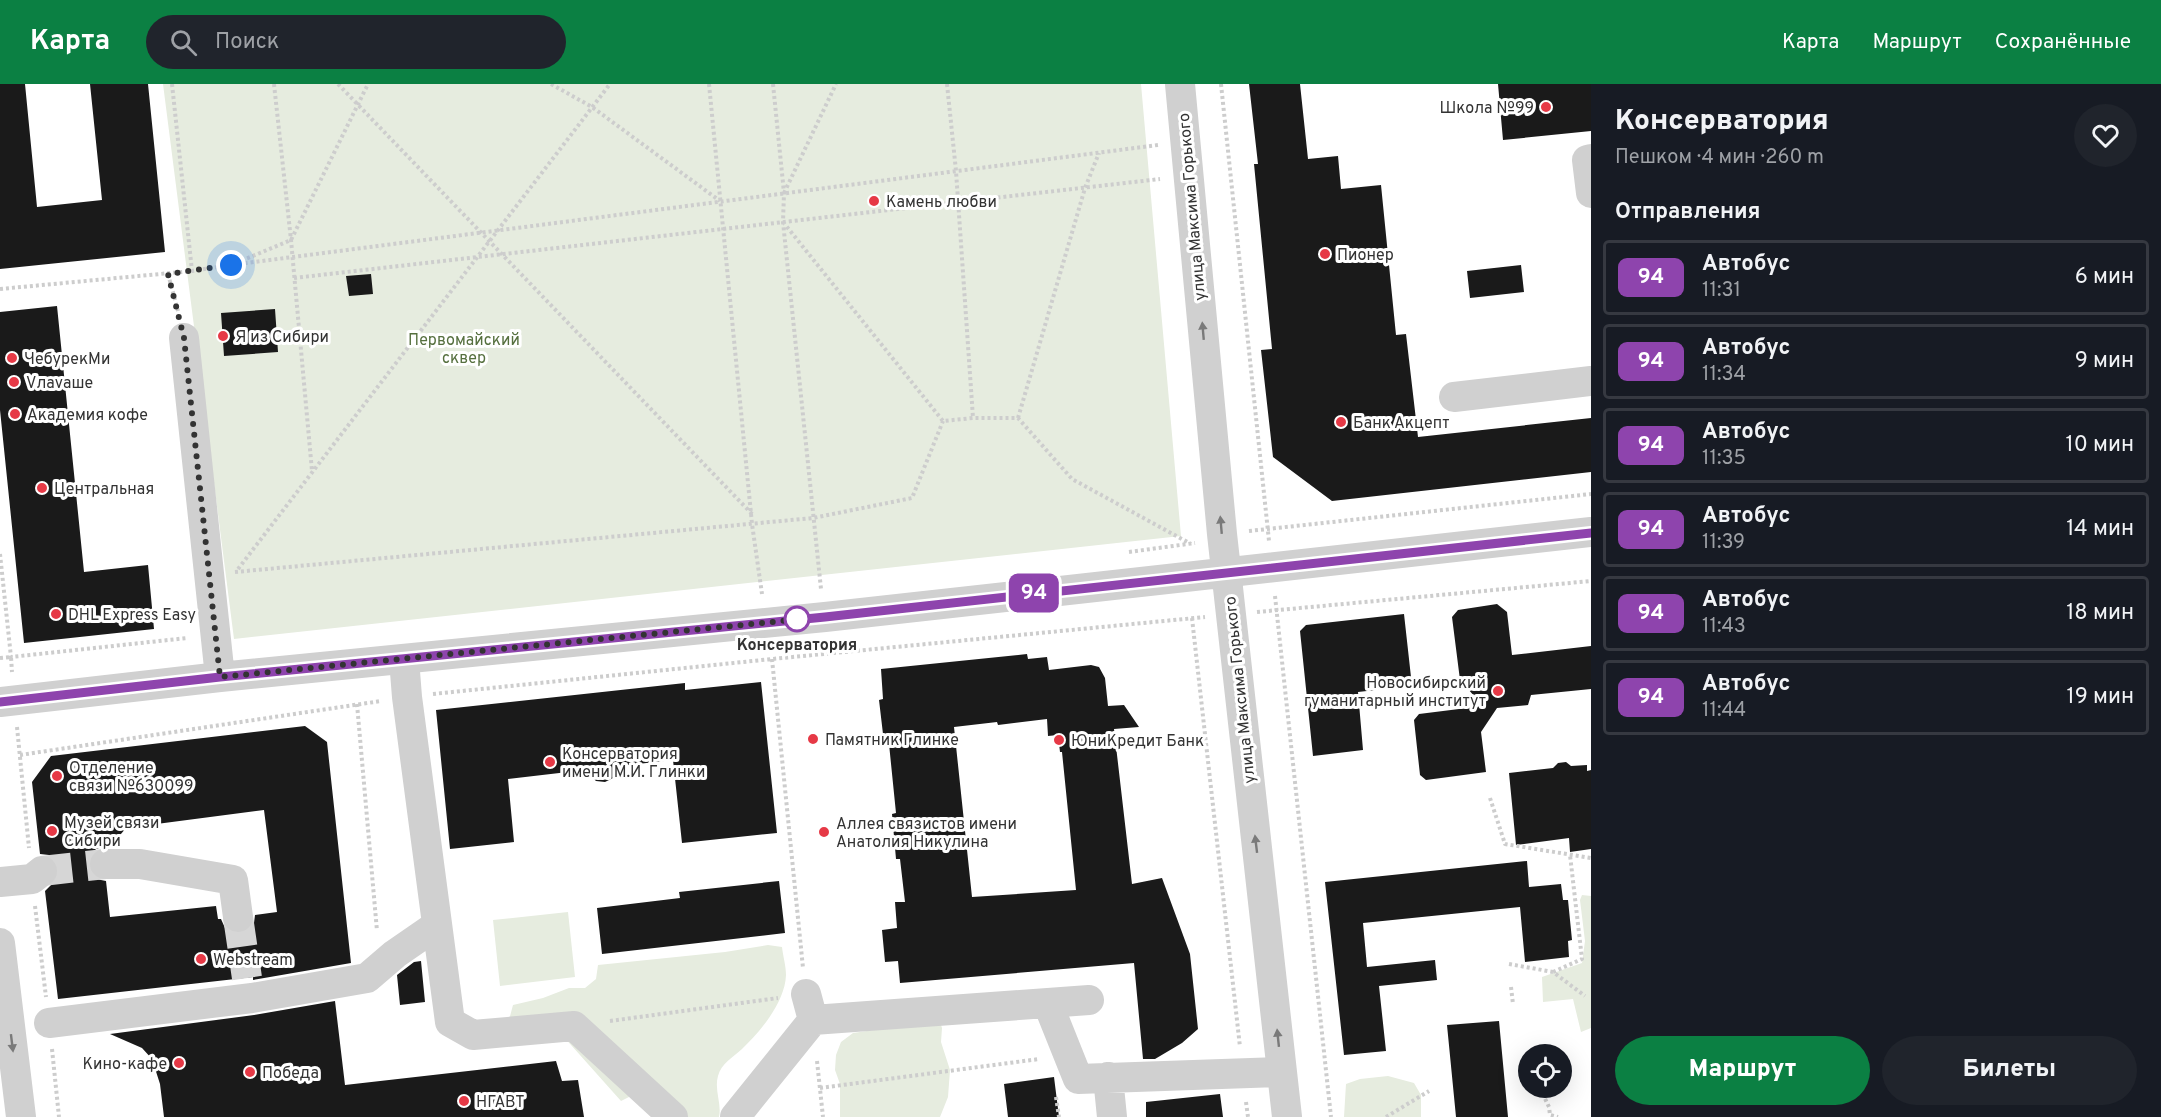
<!DOCTYPE html>
<html lang="ru">
<head>
<meta charset="utf-8">
<style>
  :root { --surface:#171b24; --page:#20242c; --text:#f1f3f6; --muted:#9ea1a6; --line:#363941; --accent:#0b8043 }
  body { margin:0; font-family:Overpass,sans-serif; background:var(--page); color:var(--text); height:100vh; display:flex; flex-direction:column; font-size:22px; white-space:nowrap }
  * { box-sizing:border-box; margin:0 }
  p { font-size:20px; color:var(--muted) }
  .icon { flex:none; width:33px; height:33px; fill:none; stroke:currentColor; stroke-width:2; stroke-linecap:round; stroke-linejoin:round }
  .map { position:relative; flex:1; overflow:hidden }
  .details { display:flex; flex-direction:column; background:var(--surface); width:570px }
  .details>* { flex:none }
  .badge { padding:0 12px; border-radius:9px; font-size:21px; line-height:39px }
  .fabs { position:absolute; left:1518px; top:960px; display:grid; gap:12px }
  .fabs a { display:grid; place-items:center; width:54px; height:54px; border-radius:50%; background:var(--surface); box-shadow:0 6px 24px #0002; font-size:30px }
  .you { position:absolute; width:30px; height:30px; margin:-15px; border:4px solid #fff; border-radius:50%; background:#1a73e8; box-shadow:0 0 0 9px #1a73e833 }
  .map>.badge { position:absolute; translate:-50% -50%; box-shadow:0 0 0 3px #fff }
  h2 { padding:0 24px; font-size:22px; line-height:54px }
  .round { display:grid; place-items:center; flex:none; width:63px; height:63px; border-radius:32px; background:var(--page) }
  .summary { display:flex; align-items:center; justify-content:space-between; height:102px; padding:0 24px }
  h1 { font-size:28px; font-weight:800; line-height:45px }
  .cta { display:flex; gap:12px; margin-top:auto; padding:12px 24px }
  .cta a { flex:1; height:69px; border-radius:36px; background:var(--accent); color:#fff; font-size:24px; font-weight:800; line-height:69px; text-align:center }
  .cta a+a { background:var(--page); color:var(--text) }
  ul { padding:0; list-style:none }
  li { display:flex; align-items:center; gap:18px; height:75px; margin:0 12px 9px; padding:0 12px; border:3px solid var(--line); border-radius:6px }
  li div { flex:1 }
  li b { display:block; font-size:22px }
  li em { font-style:normal }
  li .badge { min-width:66px; font-weight:700; text-align:center }
  header { display:flex; align-items:center; gap:36px; box-sizing:border-box; height:84px; padding:0 30px; background:var(--accent); color:#fff }
  header strong { font-size:28px }
  nav { display:flex; gap:33px; margin-inline-start:auto; font-size:21px }
  .search { width:420px; height:54px; background:var(--page); display:flex; align-items:center; gap:15px; box-sizing:border-box; padding:0 21px; border-radius:33px; color:var(--muted); font-size:22px }
  main { display:flex; flex:1; min-height:0 }
  .map>svg:first-child { display:block }
  .green { fill:#e6ecdf }
  .building { fill:#1a1a1a; fill-rule:evenodd }
  .lines { fill:none; stroke-linecap:round; stroke-linejoin:round }
  .minor-tunnel { stroke:#d6d6d6; stroke-width:30; stroke-dasharray:30 15; stroke-linecap:butt }
  .path { stroke:#cdcdcd; stroke-width:4; stroke-dasharray:3 3; stroke-linecap:butt }
  .minor { stroke:#d0d0d0; stroke-width:30 }
  .oneway { fill:#7a7a7a }
  .line-casing { stroke:#fff; stroke-width:14 }
  .line { stroke:#8e44ad; stroke-width:9 }
  .walk { stroke:#333; stroke-width:6; stroke-dasharray:0 10.8 }
  .poi-dot { fill:#e63946; stroke:#fff; stroke-width:2 }
  .stop-dot { fill:#fff; stroke:#8e44ad; stroke-width:3 }
  .labels { text-anchor:middle; stroke-width:6; stroke-linejoin:round; paint-order:stroke }
  .poi-label { font-size:16px; fill:#333; stroke:#fff; text-anchor:start }
  .street-label { font-size:16px; fill:#333; stroke:#fff }
  .park-label { font-size:16px; fill:#56703f; stroke:#fff }
  .stop-label { font-size:16px; font-weight:bold; fill:#333; stroke:#fff }
</style>
</head>
<body>
<header>
<strong>Карта</strong>
<div class="search"><svg class="icon" aria-label="search" viewBox="0 0 24 24"><circle cx="10" cy="10" r="6"/><path d="M15 15l6 6"/></svg>Поиск</div>
<nav><a>Карта</a><a>Маршрут</a><a>Сохранённые</a></nav>
</header>
<main>
<div class="map">
<svg width="1591" height="1033" viewBox="0 0 1591 1033">
  <rect width="100%" height="100%" fill="#fff"/>
  <!-- green -->
  <path class="green" d="M163,0h978l40,452 -947,103z
    M1582,811l9,1v132l-10,4 -8,-33 -30,3 -1,-25 40,-14 3,-22 -5,-41z
    M568,828l7,65 -75,9 -7,-66z
    M768,861l14,2c1,9 4,19 4,28 -1,27 -25,56 -44,74 -9,8 -21,15 -24,27 -4,14 4,28 1,41h-60l-16,-27 -22,11 -58,-65 -54,-16 4,-15 30,-7 26,-10h16l11,-9 2,-14 127,-13z
    M938,931l4,13 -1,14 9,28 -2,27 -8,20h-100v-33l-5,-14 1,-15 5,-13 12,-9 28,-4z
    M1388,992l26,7 7,12v22h-77l2,-33 14,-5z"/>
  <!-- building -->
  <path class="building" d="M0,0h25l12,123 65,-7 -12,-116h58l17,168 -165,17z
    M1249,0h51l8,75 30,-3 3,33 40,-4 15,150 10,-1 12,103 173,-19v54l-259,29 -59,-44 -12,-107 11,-1 -18,-185h4z
    M1498,0h93v47l-88,9z
    M1521,181l3,27 -54,6 -3,-27z
    M371,190l2,20 -24,2 -3,-20z
    M57,222l27,266 64,-7 6,64 -130,14 -24,-233v-98z
    M275,225l3,43 -54,4 -3,-43z
    M1497,520l10,8 5,43 79,-9v43l-60,6 -3,10 -31,3 -16,24 5,40 -60,8 -6,-5 -6,-55 5,-6 64,-8 -23,-26 -8,-63 6,-7z
    M1404,530l8,72 -54,6 5,58 -50,6 -13,-125 6,-6z
    M1027,570l1,5 19,-2 2,13 42,-5 8,2 6,11 3,28 16,-1 15,22 -25,2 18,155 30,-6 28,76 8,75 -16,14 -27,16h-12l-9,-96 -234,20 -2,-22 -13,1 -3,-32 15,-2 -2,-26h10l-5,-43h-4l-4,-45 4,-1 -8,-79h-5l-4,-34 4,-1 -2,-30zM1047,635l1,17 10,-1 2,17h2l14,138 -104,7 -18,-170 43,-5 1,3z
    M761,598l16,151 -95,10 -9,-83 -53,6 -7,12 -8,4 -9,-1 -11,-11 -77,9 6,63 -64,7 -14,-139 249,-27v7z
    M305,642l22,16 24,221 -98,17v-3l-195,22 -13,-108 13,-13 1,-9 -4,-9 -6,-5 -9,-1 -8,-72 19,-26zM264,726l13,102 -22,3 -1,8 -5,7 -9,4 -9,-1 -6,-5 -4,-9h-3l-2,-13 -106,11 -4,-36 -10,-2 -6,-7 -2,-9 2,-7 6,-7 14,-2 16,-19z
    M1566,678l5,4 16,-1v6l4,-1v79l-21,3 -1,-14 -53,7 -7,-72 44,-5 5,-5z
    M1527,777l2,26 32,-3 2,16h5l4,40 -4,1 1,16 -44,5 -5,-55 -157,16 4,44 68,-7 2,20 -58,6 7,65 -42,4 -19,-173z
    M779,797l6,52 -183,21 -5,-46 83,-10 -1,-6z
    M421,877l4,41 -25,3 -3,-30 17,-13z
    M335,917l10,84 211,-24 6,20 16,-1 6,37h-420l-4,-33 -8,-25 -10,-11 -32,-14 144,-19z
    M1499,937l9,96h-52l-9,-92z
    M1054,993l5,40h-51l-4,-33z
    M1220,1010l3,23h-77v-15z"/>
  <g class="lines">
    <!-- minor-tunnel -->
    <path class="minor-tunnel" d="M42,787l63,-7
      M238,833l9,61"/>
    <!-- path -->
    <path class="path" d="M172,0l20,187
      M274,0l17,156 21,231
      M338,0l415,431
      M551,0l41,23 128,94
      M709,0l43,440 10,70
      M773,0l11,109 -1,29 38,367
      M947,0l9,87 17,247
      M1221,0l48,457
      M784,109l52,-109
      M783,138l160,199 30,-3h45l54,61 119,65
      M236,179l55,-23 77,-156
      M168,190l10,37
      M294,194l866,-99
      M0,205l192,-18 39,-6 927,-120
      M1018,334l67,-230 14,-35
      M1249,447l342,-37
      M1129,468l66,-9
      M0,470l11,103 176,-19
      M238,485l372,-485
      M235,488l578,-54 99,-20 31,-77
      M1275,512l56,521
      M1257,528l334,-31
      M1192,534l48,429
      M0,574l11,-1 1,15
      M772,575l31,309
      M433,610l339,-35 433,-42
      M357,620l20,227
      M17,643l12,121
      M20,671l361,-54
      M1490,714l15,46 86,14
      M35,822l11,91
      M1509,880l44,8 32,24
      M1553,888l29,-13 -12,-104
      M1511,903l2,17
      M610,937l168,-23
      M52,965l7,68
      M817,977l6,56
      M820,1004l219,-29
      M1540,1004l9,19 1,8 8,2
      M1056,1013l3,20
      M1246,1018l2,15
      M1386,1033l43,-26"/>
    <!-- minor -->
    <path class="minor" d="M1180,0l42,450 65,583
      M1591,75l-4,1 4,33
      M184,254l36,339
      M1454,313l137,-16
      M404,575l3,38 43,325 23,13 101,-9 99,91
      M0,618l220,-25 605,-60 766,-85
      M105,780h35l93,16 5,37
      M0,798l32,-3 10,-8
      M0,859l21,174
      M806,910l7,26
      M1048,920l30,75 203,-7
      M49,939l203,-25 115,-20 28,-24 42,-29
      M1108,993l4,40
      M735,1033l78,-97 276,-20"/>
  </g>
  <!-- one-way arrows -->
  <defs><path id="oneway-solid" d="M-6-.8H1V-3.2L6.5 0L1 3.2V.8H-6Z" transform="scale(1.5)"/></defs>
  <g class="oneway">
    <use href="#oneway-solid" transform="translate(1203 247) rotate(-95)"/>
    <use href="#oneway-solid" transform="translate(1221 441) rotate(-95)"/>
    <use href="#oneway-solid" transform="translate(1256 760) rotate(-97)"/>
    <use href="#oneway-solid" transform="translate(1278 954) rotate(-96)"/>
    <use href="#oneway-solid" transform="translate(12 959) rotate(83)"/>
  </g>
  <g class="lines">
    <!-- line casing -->
    <g class="line-casing">
      <path id="line" d="M0,618l220,-25 605,-60 766,-84"/>
    </g>
    <!-- line -->
    <use href="#line" class="line"/>
    <!-- walk -->
    <path class="walk" d="M231,181l-63,9 16,64 36,339 582,-58h-5"/>
  </g>
  <!-- markers -->
  <g class="poi-dot">
    <circle cx="1546" cy="23" r="6"/>
    <circle cx="874" cy="117" r="6"/>
    <circle cx="1325" cy="170" r="6"/>
    <circle cx="223" cy="252" r="6"/>
    <circle cx="12" cy="274" r="6"/>
    <circle cx="14" cy="298" r="6"/>
    <circle cx="15" cy="330" r="6"/>
    <circle cx="1341" cy="338" r="6"/>
    <circle cx="42" cy="404" r="6"/>
    <circle cx="56" cy="530" r="6"/>
    <circle cx="1498" cy="607" r="6"/>
    <circle cx="813" cy="655" r="6"/>
    <circle cx="1059" cy="656" r="6"/>
    <circle cx="550" cy="678" r="6"/>
    <circle cx="57" cy="692" r="6"/>
    <circle cx="52" cy="747" r="6"/>
    <circle cx="824" cy="748" r="6"/>
    <circle cx="201" cy="875" r="6"/>
    <circle cx="179" cy="979" r="6"/>
    <circle cx="250" cy="988" r="6"/>
    <circle cx="464" cy="1017" r="6"/>
  </g>
  <circle class="stop-dot" cx="797" cy="535" r="12"/>
  <g class="labels">
    <!-- poi labels -->
    <g class="poi-label">
      <text x="1534" y="29" text-anchor="end">Школа №99</text>
      <text x="886" y="123">Камень любви</text>
      <text x="1337" y="176">Пионер</text>
      <text x="235" y="258">Я из Сибири</text>
      <text x="24" y="280">ЧебурекМи</text>
      <text x="26" y="304">Vлаvаше</text>
      <text x="27" y="336">Академия кофе</text>
      <text x="1353" y="344">Банк Акцепт</text>
      <text x="54" y="410">Центральная</text>
      <text x="68" y="536">DHL Express Easy</text>
      <text x="1486" y="604" text-anchor="end">Новосибирский<tspan x="1486" dy="18">гуманитарный институт</tspan></text>
      <text x="825" y="661">Памятник Глинке</text>
      <text x="1071" y="662">ЮниКредит Банк</text>
      <text x="562" y="675">Консерватория<tspan x="562" dy="18">имени М.И. Глинки</tspan></text>
      <text x="69" y="689">Отделение<tspan x="69" dy="18">связи №630099</tspan></text>
      <text x="64" y="744">Музей связи<tspan x="64" dy="18">Сибири</tspan></text>
      <text x="836" y="745">Аллея связистов имени<tspan x="836" dy="18">Анатолия Никулина</tspan></text>
      <text x="213" y="881">Webstream</text>
      <text x="167" y="985" text-anchor="end">Кино-кафе</text>
      <text x="262" y="994">Победа</text>
      <text x="476" y="1023">НГАВТ</text>
    </g>
    <!-- street labels -->
    <g class="street-label">
      <text transform="translate(1191 123) rotate(-95)" y="6">улица Максима Горького</text>
      <text transform="translate(1239 606) rotate(-96)" y="6">улица Максима Горького</text>
    </g>
    <!-- park labels -->
    <g class="park-label">
      <text x="464" y="261">Первомайский<tspan x="464" dy="18">сквер</tspan></text>
    </g>
    <!-- stop labels -->
    <g class="stop-label">
      <text x="797" y="566">Консерватория</text>
    </g>
  </g>
</svg>
<div class="fabs">
<a><svg class="icon" aria-label="locate" viewBox="0 0 24 24"><circle cx="12" cy="12" r="6"/><path d="M12 2v4M12 18v4M2 12h4M18 12h4"/></svg></a>
</div>
<div class="you" style="left:231px;top:181px"></div>
<b class="badge" style="left:1034px;top:509px;background:#8e44ad;color:#fff">94</b>
</div>
<section class="details">
<div class="summary"><div><h1>Консерватория</h1><p>Пешком · 4 мин · 260 m</p></div><a class="round"><svg class="icon" aria-label="heart" viewBox="0 0 24 24"><path d="M12 20l-8-8c-3-5 5-10 8-4 3-6 11-1 8 4z"/></svg></a></div>
<h2>Отправления</h2>
<ul>
<li><span class="badge" style="background:#8e44ad;color:#fff">94</span><div><b>Автобус</b><p>11:31</p></div><em>6 мин</em></li>
<li><span class="badge" style="background:#8e44ad;color:#fff">94</span><div><b>Автобус</b><p>11:34</p></div><em>9 мин</em></li>
<li><span class="badge" style="background:#8e44ad;color:#fff">94</span><div><b>Автобус</b><p>11:35</p></div><em>10 мин</em></li>
<li><span class="badge" style="background:#8e44ad;color:#fff">94</span><div><b>Автобус</b><p>11:39</p></div><em>14 мин</em></li>
<li><span class="badge" style="background:#8e44ad;color:#fff">94</span><div><b>Автобус</b><p>11:43</p></div><em>18 мин</em></li>
<li><span class="badge" style="background:#8e44ad;color:#fff">94</span><div><b>Автобус</b><p>11:44</p></div><em>19 мин</em></li>
</ul>
<div class="cta"><a>Маршрут</a><a>Билеты</a></div>
</section>
</main>
</body>
</html>
